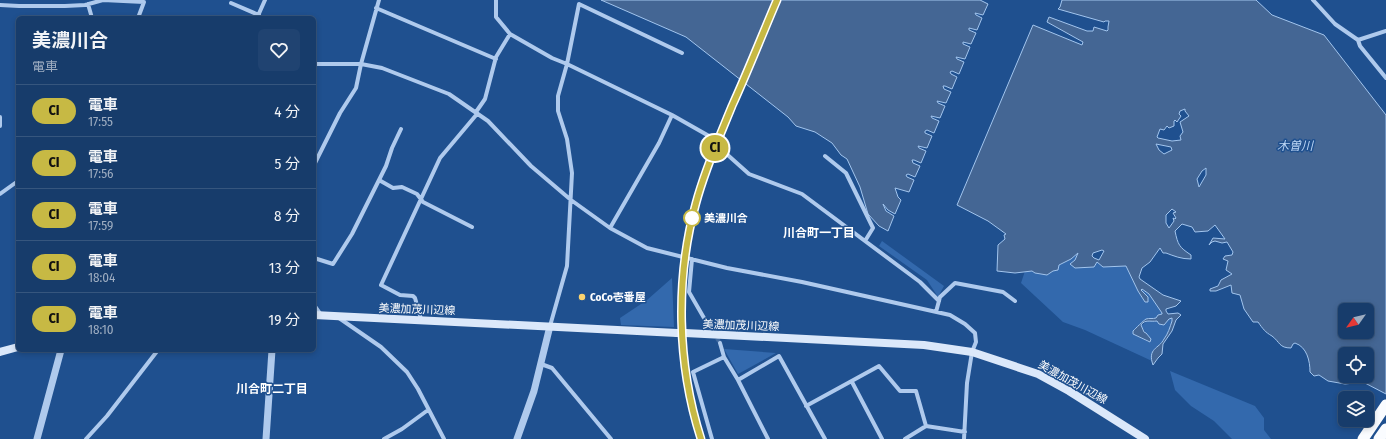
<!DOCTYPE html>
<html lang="ja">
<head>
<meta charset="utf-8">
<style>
  :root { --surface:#173c6b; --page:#204371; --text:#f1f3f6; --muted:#9eadc1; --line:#36567e }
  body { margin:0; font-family:"Fira Sans Condensed","Noto Sans JP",sans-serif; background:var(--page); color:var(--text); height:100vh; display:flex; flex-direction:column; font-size:15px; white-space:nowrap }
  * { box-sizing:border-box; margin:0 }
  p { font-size:13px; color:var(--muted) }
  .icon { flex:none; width:22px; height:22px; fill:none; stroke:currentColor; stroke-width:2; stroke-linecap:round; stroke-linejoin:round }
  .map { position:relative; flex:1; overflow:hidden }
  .details { position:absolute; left:16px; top:16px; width:300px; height:336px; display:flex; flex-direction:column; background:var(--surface); border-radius:6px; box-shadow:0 2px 6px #0003,0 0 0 1px var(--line) }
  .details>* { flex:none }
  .badge { padding:0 8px; border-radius:13px; font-size:14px; line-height:26px }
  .needle { width:26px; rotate:236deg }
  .buttons { position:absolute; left:1338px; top:303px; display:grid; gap:8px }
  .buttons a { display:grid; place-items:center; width:36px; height:36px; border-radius:6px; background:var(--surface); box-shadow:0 2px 6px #0003,0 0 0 1px var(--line); font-size:20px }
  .map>.badge { position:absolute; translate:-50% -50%; box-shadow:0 0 0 2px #fff }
  .round { display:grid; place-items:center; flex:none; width:42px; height:42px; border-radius:6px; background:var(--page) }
  .head { display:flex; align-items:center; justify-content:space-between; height:68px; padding:0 16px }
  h1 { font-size:19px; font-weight:700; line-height:30px }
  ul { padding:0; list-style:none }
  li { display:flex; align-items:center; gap:12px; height:52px; padding:0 16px; border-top:1px solid var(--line) }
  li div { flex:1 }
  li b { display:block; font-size:15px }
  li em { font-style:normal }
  li .badge { min-width:44px; font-weight:700; text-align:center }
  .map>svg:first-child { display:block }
  .green { fill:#3369ad }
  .water { fill:#446694; stroke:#a2c5ee; fill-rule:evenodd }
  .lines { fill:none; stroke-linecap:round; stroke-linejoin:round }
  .minor-tunnel { stroke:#416aa0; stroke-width:4; stroke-dasharray:4 2; stroke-linecap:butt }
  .minor { stroke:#afcaed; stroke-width:4 }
  .tertiary { stroke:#afcaed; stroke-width:7 }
  .secondary { stroke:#dbe8fa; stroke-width:8 }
  .trunk { stroke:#fafcff; stroke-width:11 }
  .rail { stroke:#fff; stroke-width:2; stroke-dasharray:7 3; stroke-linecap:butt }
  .secondary-bridge { stroke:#dbe8fa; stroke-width:8 }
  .line-casing { stroke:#fff; stroke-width:9 }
  .line { stroke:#c7b944; stroke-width:6 }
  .stop-dot { fill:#fff; stroke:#c7b944; stroke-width:2 }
  .poi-dot { fill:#fad36f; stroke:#1f508f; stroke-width:1.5 }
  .labels { text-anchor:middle; stroke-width:3; stroke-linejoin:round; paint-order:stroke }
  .stop-label { font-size:11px; font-weight:bold; fill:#fff; stroke:#1f508f; text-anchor:start }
  .poi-label { font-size:11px; font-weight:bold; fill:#fff; stroke:#1f508f; text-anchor:start }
  .street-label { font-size:11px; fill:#fff; stroke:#1f508f }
  .water-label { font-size:12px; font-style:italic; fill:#bbd5f4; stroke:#1f508f }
  .neighbourhood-label { font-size:12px; font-weight:bold; fill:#fff; stroke:#1f508f }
</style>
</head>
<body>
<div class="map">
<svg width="1386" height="439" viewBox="0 0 1386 439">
  <rect width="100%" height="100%" fill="#1f508f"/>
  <!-- green -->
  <path class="green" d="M882,241l62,45 -6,11 -11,-17 -48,-34z
    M1079,253l-4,7 -4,3 4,5 19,-1 3,-5c2,1 3,3 5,4 4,2 20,0 24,0l12,25 7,11 -4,-13 8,5 13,17v3h-3l-2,4 -10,1 -6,4 -6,12 14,7h2c-1,-6 -7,-11 -10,-16l6,-5h10l15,-3 1,3c-3,6 -5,13 -9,18 -6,11 -12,6 -12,22l-67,-31 -22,-8 -42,-39 4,-12h7l3,2 12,2 6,-4 5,-2 1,-4 12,-6z
    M672,278l2,49 -53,-2 -1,-7 27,-18z
    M724,349l52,4 -38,21z
    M1170,371l85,35 9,12v12l7,9h-39l-18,-18 -23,-15 -16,-16z"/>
  <!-- water -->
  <path class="water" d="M601,0h379l8,4 -5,11 -8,-2 1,2 6,3 -5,12 -8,-2v2l7,3 -5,11 -8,-2v2l7,3 -5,12 -9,-2 1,2 7,3 -5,12 -7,-3 -2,1 1,2 6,3 -5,12 -7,-3h-2l1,3 7,3 -5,11 -9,-2 1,2 7,3 -5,12 -9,-2 1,2 7,3 -5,12 -7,-3 -2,1v2l7,3 -5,12 -9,-2 1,2 7,3 -5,12 -7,-3h-2l1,3 7,3 -5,11 -7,-3 -2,1 1,2 7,3 -5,12 -14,-4 3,9 3,3 -6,14 -7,-4 -5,-6 3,7 8,5 -6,15 -9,-5 -11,-12 -8,-27 -13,-28 -6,-4 -9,-12 -17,-11 -19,-6 -8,-9 -102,-80z
    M1062,0h194l16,15 52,20 62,80v279l-23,-12 -18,2 -17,-3 -9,-6 -5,1 -4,-4c0,-11 -3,-25 -15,-29l-2,1 -2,4c-12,0 -11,-6 -19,-12 -7,-4 -9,-7 -14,-14h-5l-9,-13 -4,-14 -8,-2 -1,-8 -15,6h-6v-2l8,-3 3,-6 11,-6 -6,-4 2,-9 -5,-2 2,-3 7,-1 1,-3 -6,-10 -5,1 -7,-2 -3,1 -3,3 4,-7 12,1 -10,-14 -7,6 -13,1 -3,-5 -10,-3 -7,7c3,14 4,16 16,24v4c-10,0 -17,-3 -25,-6h-3l-3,-5 -10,14 -8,6 -3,9 1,2 23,16 18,6 -5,5 -10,3v2l2,3 10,-1 3,2 -5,5 -4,11 -9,13 -1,10 -4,4 -5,7c-6,-17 6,-16 11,-26 4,-5 6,-12 8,-18v-3l-3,1 -5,6 -5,-1 -2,-3c-7,1 -12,-2 -16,4l3,7 2,1 5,6 -1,3 -17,-8v-3c3,-3 10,-10 13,-12 3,-1 7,0 10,-1l2,-3 4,-1v-1l-13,-19 -7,-5 -1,1 7,7v5h-3l-7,-11 -12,-25 -23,1 -6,-5 -3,5 -19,1 -5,-4 5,-4 3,-7 -7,6 -12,6 -1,5 -5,1 -6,4 -12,-2 -3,-2 -17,2 -18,-2 1,-26 7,-6 -1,-4 2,-1 -18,-13 -31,-16 76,-180 49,20 1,-3 -36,-20 2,-5 38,14h6l1,-4 13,4 1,-1v-3l1,-6h-4l-1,1 -46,-13 2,-2zM1185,109v2l4,5 -9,6 3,10 -3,4 1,4 -9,1 -14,-3 -1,-1 3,-8 4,1 3,-4 2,2 5,-2v-5l1,-1 2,2 4,-6 -2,-2 1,-3zM1156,144l15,3 1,3 -8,4 -5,-4zM1206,168v7l-7,12 -2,-8 5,-8zM1172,209l4,3 -3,1 3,5 -1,1 -2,-1 1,3 -5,7 -3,-5v-8zM1102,250l2,1 -5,9 -5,-2 -2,-2 1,-3zM1345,310h22v22h-22zM1345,354h22v22h-22z"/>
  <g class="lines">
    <!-- minor-tunnel -->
    <path class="minor-tunnel" d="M704,318l16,25"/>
    <!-- minor -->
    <path class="minor" d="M496,0v17l14,17
      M1313,0l22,24 23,16 2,6 26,32
      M231,3l28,12
      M88,4l4,14
      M0,5l19,1h46l20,-1 18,-5 41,2 -6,16
      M376,8l120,51
      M257,18l8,-18
      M1358,40l28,-9
      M314,64h47l21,4 67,26 39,27 43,45 40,34 39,28 37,20 80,20 75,14 148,33 15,9 10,9 1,9 -4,10 -5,31 -3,56
      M476,112l9,-13 11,-42 14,-23 42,24 15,6 105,51 37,21
      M0,117v9
      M721,149l28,25 53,20 118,88 19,19
      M825,156l21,17 27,55 -8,13
      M314,165l26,-52 16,-25 5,-24 18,-64
      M379,180l14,8 9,-1 15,7 6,8 49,25
      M0,194l18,-13
      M610,228l49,-85 13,-28
      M314,258l19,6 19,-30 34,-68 6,-18 9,-19
      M692,259l-3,33 15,26
      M314,305l7,10
      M936,312l4,-15 15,-14 48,9 12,9
      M339,318l42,29 26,25 11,17 26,50
      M421,319l-6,-21 -2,-2 -13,-1 -19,-10 59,-127 37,-44
      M550,326l17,-60 5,-93 -5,-34 -9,-28v-15l9,-32 12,-60 103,49
      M720,343l4,14 14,23 30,59
      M541,364l11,4 59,71
      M738,380l41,-24 46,83
      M852,382l30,57
      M806,406l73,-40 21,25h16l10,35
      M86,439l21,-23 51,-66
      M384,439l18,-10 26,-19
      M712,439l-19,-67 31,-15
      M905,439l21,-13 39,6"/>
    <!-- tertiary -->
    <path class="tertiary" d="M37,439l24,-89
      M266,439l6,-89
      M517,439l17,-48 16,-65"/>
    <!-- secondary -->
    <path class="secondary" d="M314,315l363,18
      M685,333l239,12 48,7 66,22 31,17 76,48
      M0,352l18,-5"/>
    <!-- trunk -->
    <path class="trunk" d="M1363,439l23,-34
      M1379,439l7,-10"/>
    <!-- rail -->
    <path class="rail" d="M701,439c-24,-76 -26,-160 -5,-236 9,-34 23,-65 36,-97 15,-35 30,-71 45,-106"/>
    <!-- secondary-bridge -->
    <path class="secondary-bridge" d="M677,333h8"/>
  </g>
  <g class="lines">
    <!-- line casing -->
    <g class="line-casing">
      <path id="line" d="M701,439c-24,-75 -26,-160 -5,-236 9,-34 23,-65 36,-97 16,-35 30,-71 45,-106"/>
    </g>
    <!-- line -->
    <use href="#line" class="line"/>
  </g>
  <!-- markers -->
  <circle class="stop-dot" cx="692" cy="218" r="8"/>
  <circle class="poi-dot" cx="582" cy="297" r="4"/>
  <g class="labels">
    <!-- stop labels -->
    <g class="stop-label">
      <text x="704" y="222">美濃川合</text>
    </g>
    <!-- poi labels -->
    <g class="poi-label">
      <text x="590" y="301">CoCo壱番屋</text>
    </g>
    <!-- street labels -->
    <g class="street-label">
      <text transform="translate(417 309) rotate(2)" y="4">美濃加茂川辺線</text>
      <text transform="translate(741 325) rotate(2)" y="4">美濃加茂川辺線</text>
      <text transform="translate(1073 382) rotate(29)" y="4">美濃加茂川辺線</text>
    </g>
    <!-- water labels -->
    <g class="water-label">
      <text x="1295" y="150">木曽川</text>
    </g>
    <!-- neighbourhood labels -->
    <g class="neighbourhood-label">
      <text x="819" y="237">川合町一丁目</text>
      <text x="272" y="393">川合町二丁目</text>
    </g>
  </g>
</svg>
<div class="buttons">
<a><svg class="needle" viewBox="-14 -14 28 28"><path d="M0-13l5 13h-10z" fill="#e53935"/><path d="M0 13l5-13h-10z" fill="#9eadc1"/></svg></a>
<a><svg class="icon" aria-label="locate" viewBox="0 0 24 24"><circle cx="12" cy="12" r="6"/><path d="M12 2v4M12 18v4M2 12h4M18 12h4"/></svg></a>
<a><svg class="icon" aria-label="layers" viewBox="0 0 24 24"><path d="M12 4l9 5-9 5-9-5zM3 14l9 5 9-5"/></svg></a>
</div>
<b class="badge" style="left:715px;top:148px;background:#c7b944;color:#111">CI</b>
<section class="details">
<div class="head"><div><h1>美濃川合</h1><p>電車</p></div><a class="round"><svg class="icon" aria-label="heart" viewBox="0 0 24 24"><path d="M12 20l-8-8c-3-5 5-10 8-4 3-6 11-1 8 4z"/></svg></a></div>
<ul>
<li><span class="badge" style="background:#c7b944;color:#111">CI</span><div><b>電車</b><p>17:55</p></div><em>4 分</em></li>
<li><span class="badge" style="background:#c7b944;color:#111">CI</span><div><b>電車</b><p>17:56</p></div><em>5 分</em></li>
<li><span class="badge" style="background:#c7b944;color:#111">CI</span><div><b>電車</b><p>17:59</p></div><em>8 分</em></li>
<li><span class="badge" style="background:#c7b944;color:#111">CI</span><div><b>電車</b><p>18:04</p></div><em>13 分</em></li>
<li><span class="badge" style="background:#c7b944;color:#111">CI</span><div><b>電車</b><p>18:10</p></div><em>19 分</em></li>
</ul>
</section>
</div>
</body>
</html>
